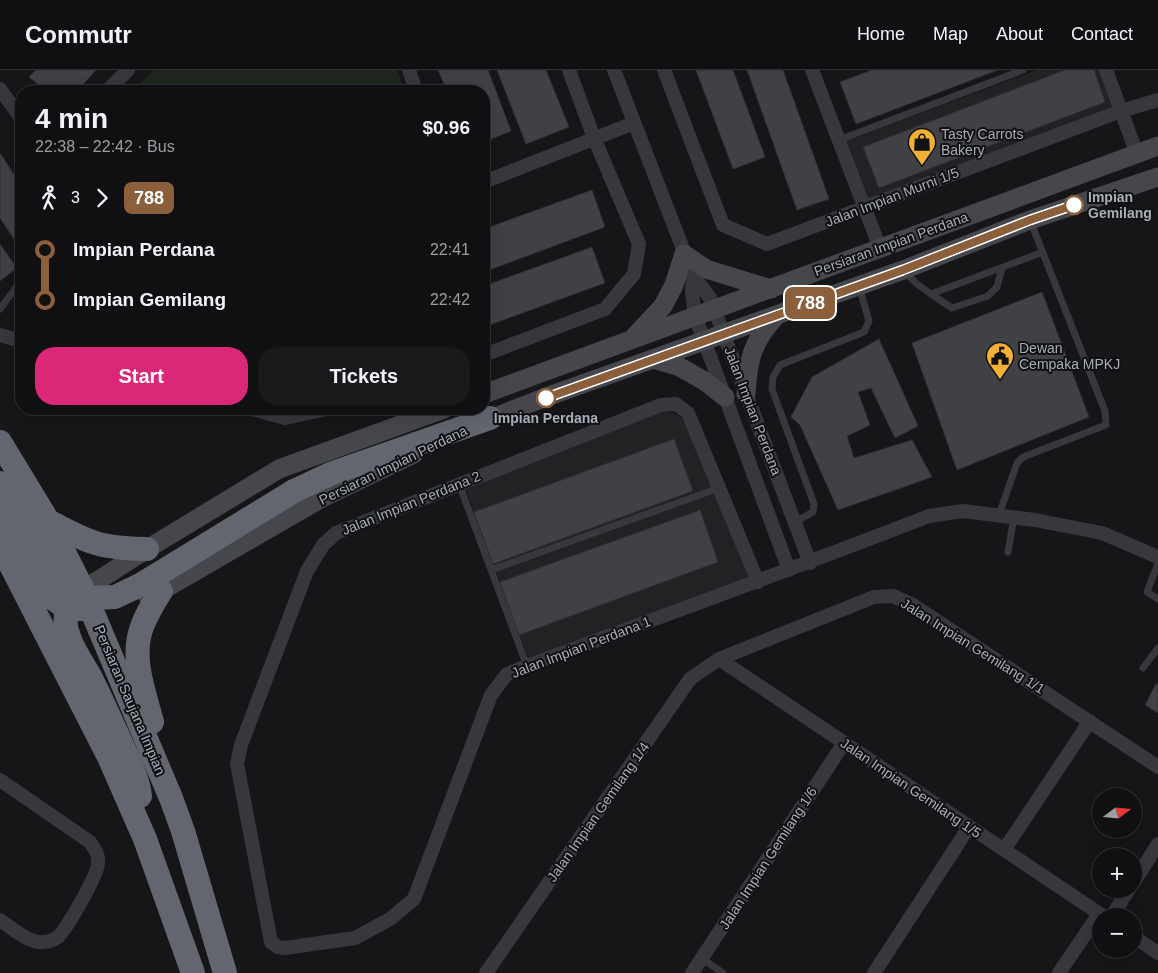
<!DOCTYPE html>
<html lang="en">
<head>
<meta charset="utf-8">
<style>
  :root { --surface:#101012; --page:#19191b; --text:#f1f3f6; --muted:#9c9d9f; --line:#303032; --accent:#db2777 }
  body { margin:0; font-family:Helvetica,sans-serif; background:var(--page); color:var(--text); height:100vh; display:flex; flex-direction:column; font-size:19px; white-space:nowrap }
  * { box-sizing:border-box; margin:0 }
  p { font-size:16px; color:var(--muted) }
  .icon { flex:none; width:28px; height:28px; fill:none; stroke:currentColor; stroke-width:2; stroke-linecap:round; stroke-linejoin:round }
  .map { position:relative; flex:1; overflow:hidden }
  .drawer { position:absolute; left:15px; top:15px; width:475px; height:330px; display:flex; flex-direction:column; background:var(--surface); border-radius:20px; box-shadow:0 5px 20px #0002,0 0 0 1px var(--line) }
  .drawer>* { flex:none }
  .badge { padding:0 10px; border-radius:8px; font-size:18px; line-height:32px }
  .needle { width:32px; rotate:74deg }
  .controls { position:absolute; left:1092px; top:718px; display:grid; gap:10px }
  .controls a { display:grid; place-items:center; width:50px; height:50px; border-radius:50%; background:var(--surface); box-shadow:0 5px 20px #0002,0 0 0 1px var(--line); font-size:25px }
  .map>.badge { position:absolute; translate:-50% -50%; box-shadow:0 0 0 2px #fff }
  .legs { display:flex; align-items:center; gap:8px; height:55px; padding:0 20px; font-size:16px }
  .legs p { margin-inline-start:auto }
  .summary { display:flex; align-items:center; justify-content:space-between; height:85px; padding:0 20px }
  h1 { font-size:28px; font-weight:700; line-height:38px }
  .action { display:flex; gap:10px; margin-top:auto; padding:10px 20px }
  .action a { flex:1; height:58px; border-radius:20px; background:var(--accent); color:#fff; font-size:20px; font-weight:700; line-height:58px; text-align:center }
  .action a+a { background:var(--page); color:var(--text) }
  ul { padding:0 20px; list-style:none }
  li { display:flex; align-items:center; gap:18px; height:50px; font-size:19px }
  li i { display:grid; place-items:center; width:8px; height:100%; margin:0 6px; background:currentColor }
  li i::after { content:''; width:12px; height:12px; margin:-6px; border:4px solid; border-radius:50%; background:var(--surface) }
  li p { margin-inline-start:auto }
  li:first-child i { background:linear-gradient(#0000 50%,currentColor 0) }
  li:last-child i { background:linear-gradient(currentColor 50%,#0000 0) }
  header { display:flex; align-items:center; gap:30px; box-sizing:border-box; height:70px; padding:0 25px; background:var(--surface); border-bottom:1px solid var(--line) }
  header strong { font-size:24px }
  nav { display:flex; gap:28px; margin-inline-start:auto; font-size:18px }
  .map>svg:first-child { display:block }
  .built { fill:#222225 }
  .green { fill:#1e261f }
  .building { fill:#404145; stroke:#303034 }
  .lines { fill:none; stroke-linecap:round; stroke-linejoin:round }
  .lane { stroke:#37383d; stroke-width:7 }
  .street { stroke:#37383d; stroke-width:14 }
  .secondary { stroke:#45474d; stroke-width:19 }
  .highway { stroke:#63666e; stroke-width:24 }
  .highway-bridge { stroke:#63666e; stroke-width:24 }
  .line-1-casing { stroke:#fff; stroke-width:11 }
  .line-1 { stroke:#8b5e3c; stroke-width:8 }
  .stop-1-dot { fill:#fff; stroke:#8b5e3c; stroke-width:2.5 }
  .labels { text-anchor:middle; stroke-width:4; stroke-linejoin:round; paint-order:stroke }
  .poi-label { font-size:14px; fill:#a8adb8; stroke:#111113; text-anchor:start }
  .street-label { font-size:14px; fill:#a8adb8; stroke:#111113 }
  .stop-label { font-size:14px; font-weight:bold; fill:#a8adb8; stroke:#111113; text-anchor:start }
</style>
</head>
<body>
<header>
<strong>Commutr</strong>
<nav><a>Home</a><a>Map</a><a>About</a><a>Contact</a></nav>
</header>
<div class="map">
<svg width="1158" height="903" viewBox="0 0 1158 903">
  <rect width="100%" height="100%" fill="#161618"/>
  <!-- built -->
  <path class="built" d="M1037,0h63l13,37 -244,92 -22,-58z
    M661,342l13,1 11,7 63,157 -219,83 -64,-172z"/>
  <!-- green -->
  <path class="green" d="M154,0h243l8,21h-273z"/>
  <!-- building -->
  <path class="building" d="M36,0h60l-19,21h-31l-17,-14z
    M438,0h50l23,61 -27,11v-51h-37z
    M497,0h49l23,57 -43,17z
    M696,0h37l32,87 -32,12z
    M747,0h36l46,129 -32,11z
    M872,0h126l-142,54 -16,-42z
    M1065,0h29l11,32 -226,86 -16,-41z
    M0,83l21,32v65l-21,-32z
    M592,120l13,37 -121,45v-43z
    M0,174l17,24 -17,13z
    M592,177l13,36 -121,44v-41z
    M1042,222l47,125 -132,53 -45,-127z
    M879,269l39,87 -23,12 -24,-50 -13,4 12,33 -23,11 7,22 58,-18 20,37 -94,33 -38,-85 -9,-8 21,-40z
    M674,369l19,52 -200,73 -19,-52z
    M700,440l18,52 -199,73 -19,-53z
    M1156,614h2v29l-13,-8z"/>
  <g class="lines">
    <!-- lane -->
    <path class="lane" d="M839,70l184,-70
      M905,202l12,12 14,10 112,-42
      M931,224l21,14 36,-12 9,-9 5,-19
      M0,239l21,-28
      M459,414l68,182
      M999,445l18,-52 6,-6 83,-32 -1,-14 -75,-191
      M795,452l18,-10 1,-8 -42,-115 1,-12 7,-12 84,-33 5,-11 -10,-35
      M1008,482l6,-35
      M1158,493l-11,29 11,7
      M491,500l228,-82
      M1143,598l15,-20
      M701,888l22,15"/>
    <!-- street -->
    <path class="street" d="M409,0l7,21
      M614,0l79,205 17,23 100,265
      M664,0l59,155 44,19 354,-133 37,-11
      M812,0l68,178
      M1106,0l31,84
      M0,19l21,29
      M107,21l21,-21
      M484,112l150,-59
      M693,205l-1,17 3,24 94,254
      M0,265l21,6
      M484,285l121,-46 29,-35 5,-30 -45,-106 -25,-68
      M252,339l33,9 42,-9
      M758,512l-70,-169 -12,-9 -15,1 -325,128 -13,12 -16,26 -66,174 -4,19 34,178 7,5 7,1 70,-10 35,-19 24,-20 77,-204 16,-21 20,-8c134,-49 268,-98 402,-150l34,-5 72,9 67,13 56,24
      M719,589l384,257
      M0,710l90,62c5,7 9,13 8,21 0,12 -31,65 -40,74 -4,3 -10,5 -14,5 -15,2 -32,-14 -44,-22
      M1004,780l86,-129
      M1134,812l24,-38
      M1112,846l17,-27
      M1134,867l24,16
      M486,903l204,-294 29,-20 155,-62 19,-1 20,9 245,162
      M692,903l152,-230
      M874,903l95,-146
      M1059,903l40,-59"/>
    <!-- secondary -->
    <path class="secondary" d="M634,267l29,-31 11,-21 10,-31 22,15 65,20
      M653,289l27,8 26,15 19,15
      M484,324l674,-248
      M746,324c2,-35 6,-52 30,-78
      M477,354l69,-27 357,-127 127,-50 128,-43
      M83,520l64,-41 132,-80 165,-60
      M147,525l14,-4 161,-93 92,-44"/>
    <!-- highway -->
    <path class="highway" d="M0,372l48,79 35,69 88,208 12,33 42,142
      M294,421l36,-17 160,-56
      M0,448l51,79 16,12h14
      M48,451c18,9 36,20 55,24 15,3 29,4 44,4
      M0,474l109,213 36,82 48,134
      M83,520c-13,9 -19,19 -17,36 3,18 16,36 25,52 11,22 21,45 31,67 7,16 16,33 18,51
      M152,652c-7,-27 -20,-61 -12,-89 4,-15 13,-29 21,-42"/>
    <!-- highway-bridge -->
    <path class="highway-bridge" d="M0,413l31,51 22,40 17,16 22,8 23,-1 27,-13 152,-93"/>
  </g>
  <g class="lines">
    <!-- line-1 casing -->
    <g class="line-1-casing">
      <path id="line-1" d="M546,328l357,-128 127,-50 44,-15"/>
    </g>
    <!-- line-1 -->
    <use href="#line-1" class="line-1"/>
  </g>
  <!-- icons -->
  <defs>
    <g id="shop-pin" transform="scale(1.4375)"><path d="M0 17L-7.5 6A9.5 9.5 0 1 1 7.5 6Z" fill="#f2b134" stroke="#111113"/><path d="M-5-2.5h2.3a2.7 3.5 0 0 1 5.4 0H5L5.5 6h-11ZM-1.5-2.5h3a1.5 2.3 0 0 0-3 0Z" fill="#111"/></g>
    <g id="civic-pin" transform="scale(1.4375)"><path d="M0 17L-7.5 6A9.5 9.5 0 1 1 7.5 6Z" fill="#f2b134" stroke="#111113"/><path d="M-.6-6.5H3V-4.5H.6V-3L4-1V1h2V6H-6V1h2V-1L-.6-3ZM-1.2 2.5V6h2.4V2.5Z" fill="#111"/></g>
  </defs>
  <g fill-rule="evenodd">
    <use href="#shop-pin" x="922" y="72"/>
    <use href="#civic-pin" x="1000" y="286"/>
  </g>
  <!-- markers -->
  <g class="stop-1-dot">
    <circle cx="1074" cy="135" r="9"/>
    <circle cx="546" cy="328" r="9"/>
  </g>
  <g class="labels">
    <!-- poi labels -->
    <g class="poi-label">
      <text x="941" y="69">Tasty Carrots<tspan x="941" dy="16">Bakery</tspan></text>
      <text x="1019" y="283">Dewan<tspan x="1019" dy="16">Cempaka MPKJ</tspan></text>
    </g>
    <!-- street labels -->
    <g class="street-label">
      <text transform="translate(892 127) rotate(-21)" y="5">Jalan Impian Murni 1/5</text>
      <text transform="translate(891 174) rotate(-20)" y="5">Persiaran Impian Perdana</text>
      <text transform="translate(753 341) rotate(69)" y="5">Jalan Impian Perdana</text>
      <text transform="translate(393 395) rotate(-26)" y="5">Persiaran Impian Perdana</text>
      <text transform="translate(411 433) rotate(-22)" y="5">Jalan Impian Perdana 2</text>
      <text transform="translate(973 576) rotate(32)" y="5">Jalan Impian Gemilang 1/1</text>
      <text transform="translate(581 577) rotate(-21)" y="5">Jalan Impian Perdana 1</text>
      <text transform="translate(130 630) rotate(67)" y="5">Persiaran Saujana Impian</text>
      <text transform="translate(911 718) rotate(34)" y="5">Jalan Impian Gemilang 1/5</text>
      <text transform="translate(598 742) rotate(-55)" y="5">Jalan Impian Gemilang 1/4</text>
      <text transform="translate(768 788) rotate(-57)" y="5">Jalan Impian Gemilang 1/6</text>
    </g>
    <!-- stop labels -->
    <g class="stop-label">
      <text x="1088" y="132">Impian<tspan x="1088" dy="16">Gemilang</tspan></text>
      <text x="546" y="353" text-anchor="middle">Impian Perdana</text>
    </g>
  </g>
</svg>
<div class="controls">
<a><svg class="needle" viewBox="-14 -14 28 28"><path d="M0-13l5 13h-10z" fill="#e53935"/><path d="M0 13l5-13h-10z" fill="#9c9d9f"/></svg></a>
<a>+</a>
<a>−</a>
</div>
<b class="badge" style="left:810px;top:233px;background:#8b5e3c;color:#fff">788</b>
<section class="drawer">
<div class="summary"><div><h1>4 min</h1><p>22:38 – 22:42 · Bus</p></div><b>$0.96</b></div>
<div class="legs"><svg class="icon" aria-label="walk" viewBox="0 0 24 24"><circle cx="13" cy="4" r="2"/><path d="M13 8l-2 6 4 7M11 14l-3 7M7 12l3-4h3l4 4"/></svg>3<svg class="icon" aria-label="forward" viewBox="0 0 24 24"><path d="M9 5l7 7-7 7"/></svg><b class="badge" style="background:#8b5e3c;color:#fff">788</b></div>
<ul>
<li><i style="color:#8b5e3c"></i><b>Impian Perdana</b><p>22:41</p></li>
<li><i style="color:#8b5e3c"></i><b>Impian Gemilang</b><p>22:42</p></li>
</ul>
<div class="action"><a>Start</a><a>Tickets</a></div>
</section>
</div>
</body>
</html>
